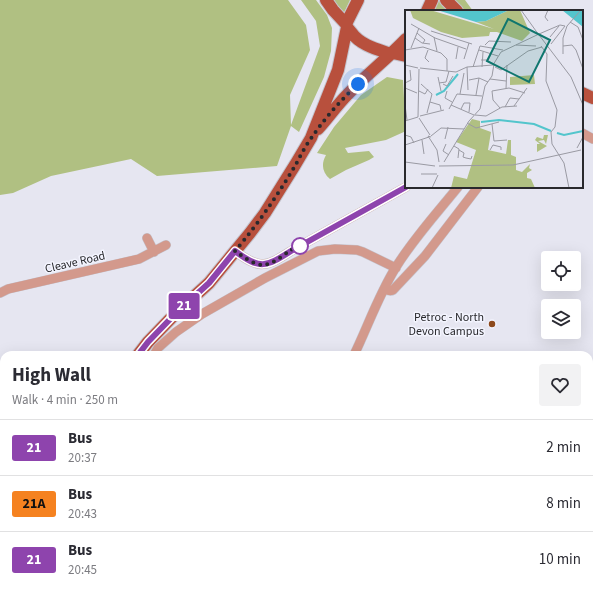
<!DOCTYPE html>
<html lang="en">
<head>
<meta charset="utf-8">
<style>
  :root { --surface:#fff; --page:#f2f2f3; --text:#2b2b33; --muted:#7c7c81; --line:#e1e1e2 }
  body { margin:0; font-family:"Source Sans 3",sans-serif; background:var(--page); color:var(--text); height:100vh; display:flex; flex-direction:column; font-size:15px; white-space:nowrap }
  * { box-sizing:border-box; margin:0 }
  p { font-size:13px; color:var(--muted) }
  .icon { flex:none; width:22px; height:22px; fill:none; stroke:currentColor; stroke-width:2; stroke-linecap:round; stroke-linejoin:round }
  .map { position:relative; flex:1; overflow:hidden }
  .drawer { position:absolute; left:0px; top:351px; width:593px; height:244px; display:flex; flex-direction:column; background:var(--surface); border-radius:12px 12px 0 0; box-shadow:0 4px 16px #0002 }
  .drawer>* { flex:none }
  .badge { padding:0 8px; border-radius:3px; font-size:14px; line-height:26px }
  .buttons { position:absolute; left:541px; top:251px; display:grid; gap:8px }
  .buttons a { display:grid; place-items:center; width:40px; height:40px; border-radius:4px; background:var(--surface); box-shadow:0 4px 16px #0002; font-size:20px }
  .you { position:absolute; width:20px; height:20px; margin:-10px; border:3px solid #fff; border-radius:50%; background:#1a73e8; box-shadow:0 0 0 6px #1a73e833 }
  .map>.badge { position:absolute; translate:-50% -50%; box-shadow:0 0 0 2px #fff }
  .round { display:grid; place-items:center; flex:none; width:42px; height:42px; border-radius:4px; background:var(--page) }
  .headline { display:flex; align-items:center; justify-content:space-between; height:68px; padding:0 12px }
  h1 { font-size:19px; font-weight:700; line-height:30px }
  ul { padding:0; list-style:none }
  li { display:flex; align-items:center; gap:12px; height:56px; padding:0 12px; border-top:1px solid var(--line) }
  li div { flex:1 }
  li b { display:block; font-size:15px }
  li em { font-style:normal }
  li .badge { min-width:44px; font-weight:700; text-align:center }
  .map>svg:first-child { display:block }
  .green { fill:#b0c082 }
  .lines { fill:none; stroke-linecap:round; stroke-linejoin:round }
  .minor-casing { stroke:#c4c4ce; stroke-width:10 }
  .primary-casing { stroke:#c4c4ce; stroke-width:14 }
  .minor { stroke:#d3998c; stroke-width:9 }
  .primary { stroke:#b8503d; stroke-width:12 }
  .line-casing { stroke:#fff; stroke-width:9 }
  .line { stroke:#8e44ad; stroke-width:6 }
  .walk { stroke:#29292d; stroke-width:4; stroke-dasharray:0 7.2 }
  .stop-dot { fill:#fff; stroke:#8e44ad; stroke-width:2 }
  .poi-dot { fill:#8d491c; stroke:#f3f4fe; stroke-width:1.5 }
  .labels { text-anchor:middle; stroke-width:3; stroke-linejoin:round; paint-order:stroke }
  .street-label { font-size:12px; fill:#29292d; stroke:#f3f4fe }
  .poi-label { font-size:12px; fill:#29292d; stroke:#f3f4fe; text-anchor:end }
  .inset-river { fill:none; stroke:#53c5cc; stroke-width:2 }
  .inset-road { fill:none; stroke:#9a9aa3; stroke-width:1 }
  .view { fill:#0f766e; fill-opacity:0.15; stroke:#0f766e; stroke-width:2 }
  .inset-edge { fill:none; stroke:#29292d; stroke-width:2 }
</style>
</head>
<body>
<div class="map">
<svg width="593" height="595" viewBox="0 0 593 595">
  <rect width="100%" height="100%" fill="#e6e6f1"/>
  <!-- green -->
  <path class="green" d="M0,0h288l18,25 4,25 -20,45 1,30 29,-79 -4,-25 -15,-21h15l11,15 5,13 -1,23 -7,26 -25,55 -8,-6 -14,40 -120,10 -26,-17 -80,17 -38,17 -13,2z
    M332,0h18l-7,15z
    M439,0l11,11h-16z
    M452,0h13l8,11h-12z
    M387,77l16,3 1,18 2,2v31l-20,9 -41,8 3,5 21,-2 5,6 -5,3 -23,10 -16,9c-8,-7 -9,-15 -4,-24l-9,-2 17,-26 27,-32z
    M593,506v89h-157l5,-4h148v-81z"/>
  <g class="lines">
    <!-- minor casing -->
    <g class="minor-casing">
      <path id="minor" d="M582,133l11,6
        M147,238l7,14
        M235,251c25,19 31,16 56,0l115,-64
        M384,289c3,1 6,3 9,1l32,-34 53,-69
        M0,293l8,-4 131,-30 27,-14
        M154,355l4,-7 18,-16 26,-18 63,-36 53,-27 17,-2 22,1 6,2 33,16
        M354,355c14,-29 25,-61 42,-88 18,-29 41,-54 62,-80
        M0,394l4,-1
        M0,487h4
        M0,573l4,-6
        M274,591l2,4
        M210,595l1,-4"/>
    </g>
    <!-- primary casing -->
    <g class="primary-casing">
      <path id="primary" d="M326,0l7,10 13,14
        M358,0l-12,24c1,4 2,5 5,8 9,13 25,17 40,22
        M446,0l11,11
        M427,11l5,-11
        M393,53l13,3
        M582,93l11,5
        M318,129c10,-11 19,-24 30,-35 18,-19 40,-36 58,-55
        M138,355l10,-13 28,-29 33,-30 41,-50 15,-20 30,-48 16,-27 27,-68 9,-43
        M90,595l3,-4"/>
    </g>
    <!-- minor -->
    <use href="#minor" class="minor"/>
    <!-- primary -->
    <use href="#primary" class="primary"/>
  </g>
  <g class="lines">
    <!-- line casing -->
    <g class="line-casing">
      <path id="line" d="M138,355l10,-13 28,-29 33,-30 26,-32c25,19 31,16 56,0l115,-64"/>
    </g>
    <!-- line -->
    <use href="#line" class="line"/>
    <!-- walk -->
    <path class="walk" d="M300,246l2,-2c-3,2 -7,4 -11,6 -8,5 -17,14 -28,15 -9,0 -21,-9 -28,-14 23,-27 42,-55 60,-85 5,-9 10,-20 17,-29 13,-19 29,-37 46,-53"/>
  </g>
  <!-- markers -->
  <circle class="stop-dot" cx="300" cy="246" r="8"/>
  <circle class="poi-dot" cx="492" cy="324" r="4"/>
  <g class="labels">
    <!-- street labels -->
    <g class="street-label">
      <text transform="translate(75 262) rotate(-13)" y="4">Cleave Road</text>
    </g>
    <!-- poi labels -->
    <g class="poi-label">
      <text x="484" y="321">Petroc - North<tspan x="484" dy="14">Devon Campus</tspan></text>
    </g>
  </g>
  <!-- overview -->
  <g transform="translate(405 10)">
    <rect width="178" height="178" fill="#e6e6f1"/>
    <path d="M5,0h20l64,19 -18,-7 10,-1 23,-11h11l10,23 -8,8 -25,-9h-7l-1,4 -27,2 -21,-6 -28,-14zM129,65l1,9 -25,1v-8zM67,109l8,2v7l11,4 -3,18 18,4 2,-14h3v15l5,2v13l6,2 8,-8 -1,4 3,2 -5,3v5l4,1 4,9h-84l3,-12 13,3 9,-29 -20,-8zM139,125h4l-2,9 -2,-4 -6,1 9,5 -10,6v-8h3l-5,-4 2,-3 6,2z" fill="#b0c082"/>
    <path d="M32,0h72l-23,11 -10,1zM157,0h18l3,2v15z" fill="#53c5cc"/>
    <path class="inset-river" d="M31,85l8,-4 14,-17M76,112l18,-2 35,4 17,7M152,123l7,2 19,-4"/>
    <path class="inset-road" d="M116,0l15,21M143,11l-3,-4 3,-7M165,12l8,5 5,13M6,14l24,14 31,11M162,16l14,-16M26,21l41,13M131,21l35,46 12,28M12,23l8,7 -2,3M134,24l21,-9 5,1M29,27l3,14M145,27l9,-11M10,28l7,5 8,1M146,34l14,-18M80,35l4,-4 22,1M111,35l20,1M136,36l6,8 -1,27 11,29 -2,17 -4,5 1,12 12,19 5,25M158,36l9,-1 4,5 7,19M6,38l8,-20M0,40l18,-3 18,6 6,6v12M23,40l-3,8 4,4M74,40l19,6M158,44v-16l4,-12M51,49l2,-12M59,49l5,-16M76,50h7l3,-6M0,55l13,3M62,57l1,23M68,57l7,-21 23,4M77,57l1,-15M90,57l6,3 27,-19 14,-4M15,58l36,4 11,-5 26,-2 8,-13 38,-18M33,67l3,14M85,69l16,2M64,70l10,-2 9,4M0,73l6,-3 -1,-10M34,73l7,-1 3,-11M16,74l11,10 -5,19M38,74l4,2 6,-10M0,78l12,5M101,79l1,-24M14,81l6,3 3,-5M42,81l-2,7 7,4M87,81l17,-3 16,5M87,81l1,9 7,8M55,84l4,-21M71,85l3,-17M25,92l10,3 1,5M0,95l2,15M46,95l23,10M109,96l13,-18M100,97l5,-9 9,1M44,99l8,-15 25,2M56,99l3,-6h6l-1,9M70,105l11,1 16,-9 15,-1M15,106l24,-6M13,107l1,-48M14,108l11,17M0,111l13,-4M62,113l9,5 23,-6M87,114l2,17 13,-1M0,125l6,2 3,6M26,126l10,-8 23,1M26,127l-3,-1 9,14 2,12M40,129l3,-12M17,130l2,14M41,134l-3,7 6,4M0,135l24,-8M49,136l5,3 -1,9M172,138l6,-11M54,140l5,3 -1,4 3,1 5,1 1,-3M85,140l3,-5 8,2v3M0,152l30,4M39,152l25,-41 11,-12 5,-23 7,-10 2,-12M34,156l74,-1 68,-15M16,164h16M27,178l6,-13"/>
    <path class="view" d="M103,9l42,21 -21,42 -42,-21z"/>
    <rect width="178" height="178" class="inset-edge"/>
  </g>
</svg>
<div class="buttons">
<a><svg class="icon" aria-label="locate" viewBox="0 0 24 24"><circle cx="12" cy="12" r="6"/><path d="M12 2v4M12 18v4M2 12h4M18 12h4"/></svg></a>
<a><svg class="icon" aria-label="layers" viewBox="0 0 24 24"><path d="M12 4l9 5-9 5-9-5zM3 14l9 5 9-5"/></svg></a>
</div>
<div class="you" style="left:358px;top:84px"></div>
<b class="badge" style="left:184px;top:306px;background:#8e44ad;color:#fff">21</b>
<section class="drawer">
<div class="headline"><div><h1>High Wall</h1><p>Walk · 4 min · 250 m</p></div><a class="round"><svg class="icon" aria-label="heart" viewBox="0 0 24 24"><path d="M12 20l-8-8c-3-5 5-10 8-4 3-6 11-1 8 4z"/></svg></a></div>
<ul>
<li><span class="badge" style="background:#8e44ad;color:#fff">21</span><div><b>Bus</b><p>20:37</p></div><em>2 min</em></li>
<li><span class="badge" style="background:#f58220;color:#111">21A</span><div><b>Bus</b><p>20:43</p></div><em>8 min</em></li>
<li><span class="badge" style="background:#8e44ad;color:#fff">21</span><div><b>Bus</b><p>20:45</p></div><em>10 min</em></li>
</ul>
</section>
</div>
</body>
</html>
